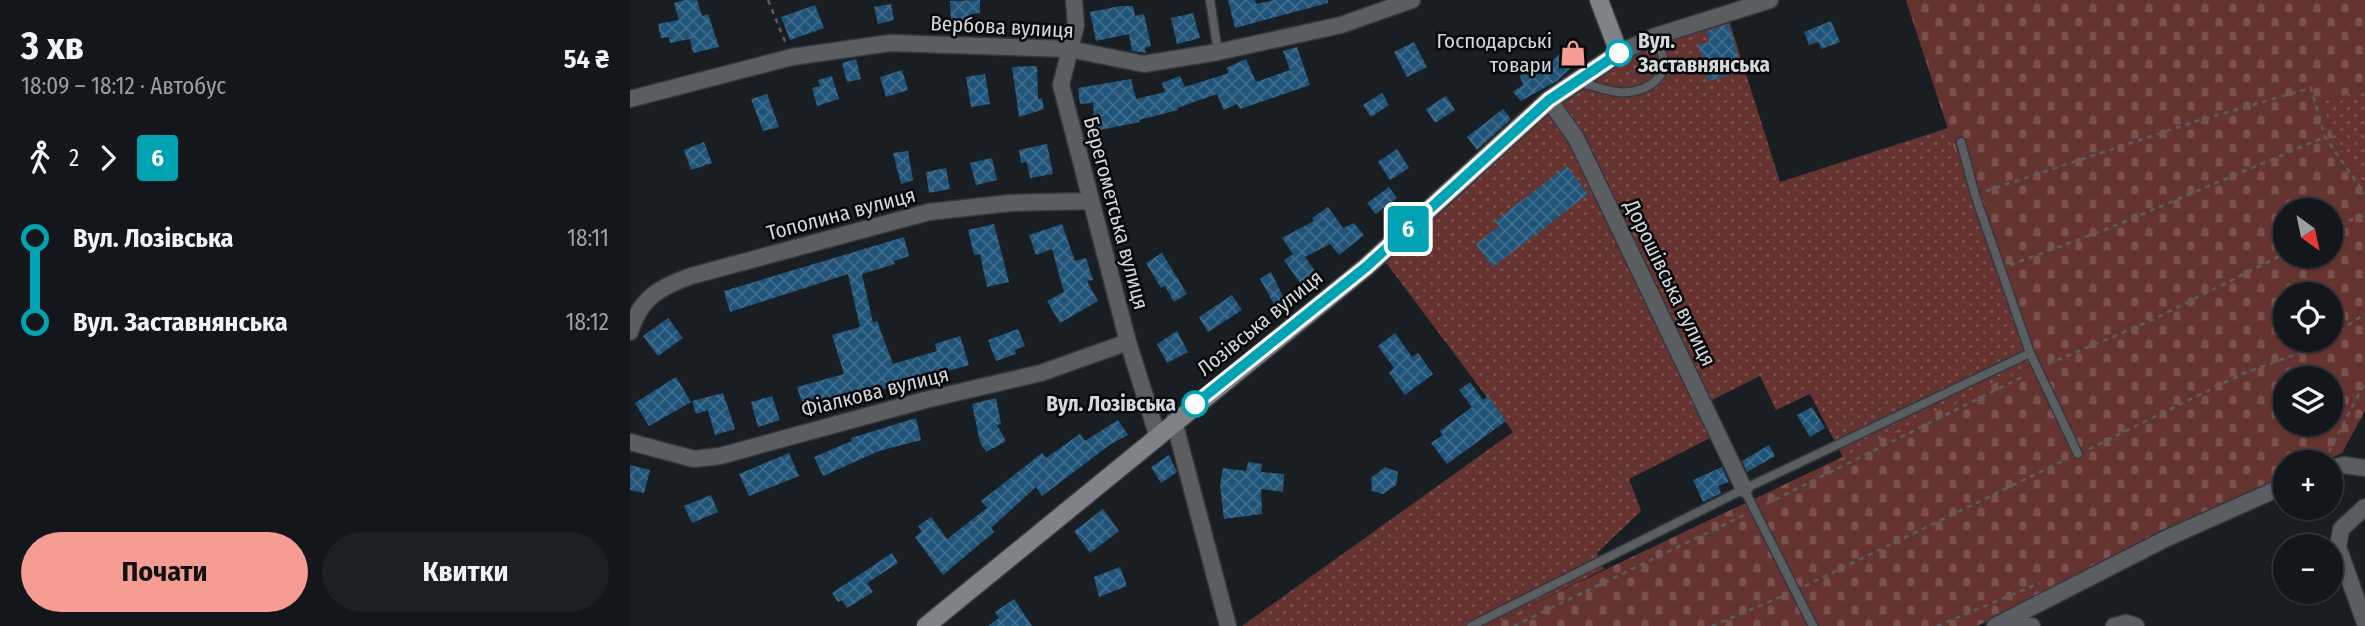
<!DOCTYPE html>
<html lang="uk">
<head>
<meta charset="utf-8">
<style>
  :root { --surface:#13161a; --page:#1c1f23; --text:#f1f3f6; --muted:#9d9fa2; --line:#323539; --accent:#f59c93 }
  body { margin:0; font-family:"Fira Sans Condensed",sans-serif; background:var(--page); color:var(--text); height:100vh; display:flex; flex-direction:column; font-size:26px; white-space:nowrap }
  * { box-sizing:border-box; margin:0 }
  p { font-size:23px; color:var(--muted) }
  .icon { flex:none; width:38px; height:38px; fill:none; stroke:currentColor; stroke-width:2; stroke-linecap:round; stroke-linejoin:round }
  .map { position:relative; flex:1; overflow:hidden }
  .details { display:flex; flex-direction:column; background:var(--surface); width:630px }
  .details>* { flex:none }
  .badge { padding:0 14px; border-radius:5px; font-size:24px; line-height:46px }
  .needle { width:46px; rotate:147deg }
  .buttons { position:absolute; left:1643px; top:198px; display:grid; gap:14px }
  .buttons a { display:grid; place-items:center; width:70px; height:70px; border-radius:50%; background:var(--surface); box-shadow:0 2px 5px #0004,0 0 0 2px var(--line); font-size:35px }
  .map>.badge { position:absolute; translate:-50% -50%; box-shadow:0 0 0 4px #fff }
  .legs { display:flex; align-items:center; gap:10px; height:77px; padding:0 21px; font-size:23px }
  .legs p { margin-inline-start:auto }
  .headline { display:flex; align-items:center; justify-content:space-between; height:119px; padding:0 21px }
  h1 { font-size:38px; font-weight:700; line-height:52px }
  .action { display:flex; gap:14px; margin-top:auto; padding:14px 21px }
  .action a { flex:1; height:80px; border-radius:42px; background:var(--accent); color:#111; font-size:28px; font-weight:700; line-height:80px; text-align:center }
  .action a+a { background:var(--page); color:var(--text) }
  ul { padding:0 21px; list-style:none }
  li { display:flex; align-items:center; gap:24px; height:84px; font-size:26px }
  li i { display:grid; place-items:center; width:10px; height:100%; margin:0 9px; background:currentColor }
  li i::after { content:''; width:18px; height:18px; margin:-9px; border:5px solid; border-radius:50%; background:var(--surface) }
  li p { margin-inline-start:auto }
  li:first-child i { background:linear-gradient(#0000 50%,currentColor 0) }
  li:last-child i { background:linear-gradient(currentColor 50%,#0000 0) }
  main { display:flex; flex:1; min-height:0 }
  .map>svg:first-child { display:block }
  .grass { fill:url(#grass-dots) }
  .cemetery { fill:url(#cemetery-stones); fill-rule:evenodd }
  .building { fill:url(#building-cross-hatch) }
  .lines { fill:none; stroke-linecap:round; stroke-linejoin:round }
  .lane-casing { stroke:#33383d; stroke-width:11 }
  .street-casing { stroke:#33383d; stroke-width:19 }
  .secondary-casing { stroke:#33383d; stroke-width:21 }
  .path { stroke:#5a5e63; stroke-width:2.5; stroke-dasharray:5 5; stroke-linecap:butt }
  .lane { stroke:#5b5e61; stroke-width:8 }
  .street { stroke:#5b5e61; stroke-width:16 }
  .secondary { stroke:#7f8387; stroke-width:18 }
  .line-1-casing { stroke:#fff; stroke-width:16 }
  .line-1 { stroke:#00a3b4; stroke-width:10 }
  .stop-1-dot { fill:#fff; stroke:#00a3b4; stroke-width:3.5 }
  .labels { text-anchor:middle; stroke-width:5; stroke-linejoin:round; paint-order:stroke }
  .street-label { font-size:21px; fill:#d5d9dc; stroke:#06080a }
  .poi-label { font-size:21px; fill:#d5d9dc; stroke:#06080a; text-anchor:end }
  .stop-label { font-size:21px; font-weight:bold; fill:#d5d9dc; stroke:#06080a; text-anchor:start }
</style>
</head>
<body>
<main>
<section class="details">
<div class="headline"><div><h1>3 хв</h1><p>18:09 – 18:12 · Автобус</p></div><b>54 ₴</b></div>
<div class="legs"><svg class="icon" aria-label="walk" viewBox="0 0 24 24"><circle cx="13" cy="4" r="2"/><path d="M13 8l-2 6 4 7M11 14l-3 7M7 12l3-4h3l4 4"/></svg>2<svg class="icon" aria-label="forward" viewBox="0 0 24 24"><path d="M9 5l7 7-7 7"/></svg><b class="badge" style="background:#00a3b4;color:#fff">6</b></div>
<ul>
<li><i style="color:#00a3b4"></i><b>Вул. Лозівська</b><p>18:11</p></li>
<li><i style="color:#00a3b4"></i><b>Вул. Заставнянська</b><p>18:12</p></li>
</ul>
<div class="action"><a>Почати</a><a>Квитки</a></div>
</section>
<div class="map">
<svg width="1735" height="626" viewBox="0 0 1735 626">
  <defs>
    <pattern id="grass-dots" width="8" height="8" patternUnits="userSpaceOnUse" patternTransform="scale(1.75)"><rect width="8" height="8" fill="#663430"/><path d="M2 2h.1M6 6h.1" fill="none" stroke="#7b514d" stroke-width="1.8" stroke-linecap="round"/></pattern>
    <pattern id="cemetery-stones" width="16" height="16" patternUnits="userSpaceOnUse" patternTransform="scale(1.75)"><rect width="16" height="16" fill="#663430"/><path d="M2 7V4a2 2 0 0 1 4 0v3zM10 15v-3a2 2 0 0 1 4 0v3z" fill="#7b514d"/></pattern>
    <pattern id="building-cross-hatch" width="8" height="8" patternUnits="userSpaceOnUse" patternTransform="scale(1.75)"><rect width="8" height="8" fill="#215479"/><path d="M0 0l8 8M0 8l8-8" fill="none" stroke="#406c8b"/></pattern>
  </defs>
  <rect width="100%" height="100%" fill="#191e23"/>
  <!-- grass -->
  <path class="grass" d="M1098,17l52,165 168,-54 83,237 -187,94 -34,-65 -34,16 -16,-34 -52,26 14,30 -93,47 12,32 -44,42 7,16 -114,57h-248l271,-194 -135,-180 231,-199z
    M1735,90v95l-32,-49 -12,-35z"/>
  <!-- cemetery -->
  <path class="cemetery" d="M1276,0h459v90l-43,11 11,35 32,49v226l-23,42 -19,9h-37l-1,18 -308,146h-487c179,-89 362,-171 541,-261l-61,-168zM1656,210h45v46h-45zM1656,294h45v46h-45zM1656,378h45v46h-45z"/>
  <!-- building -->
  <path class="building" d="M54,0h13l5,16 6,-2 11,33 -26,6 -3,-14 -20,4 -1,-6 -8,1 -3,-14 21,-4 -5,-17z
    M350,0v13l-7,1v9h-22l-1,-22z
    M598,0h27l1,4 18,-4h54v3l-93,25z
    M261,4l3,16 -16,4 -4,-17z
    M185,5l9,23 -34,12 -9,-23z
    M490,6h13l2,10 9,-2 7,32 -6,2 1,5 -14,-2 -3,-17 -33,7 -6,-29z
    M563,13l7,25 -23,6 -6,-26z
    M1201,21l9,21 -19,7 -2,-7 -10,3 -5,-13z
    M1099,24l13,46 -33,11 -11,-36 11,-3 -3,-11z
    M784,42l13,25 -20,10 -13,-25z
    M939,45l12,13 -24,23 -36,20 -8,-9 10,-7 -3,-9 14,-10 5,7z
    M667,47l13,38 -70,24 -3,-5 -13,6 -7,-16 -40,14 1,2 -39,10 1,2 -45,9 -2,-28 -13,1 -2,-16 53,-9 5,20 29,-7 -3,-9 18,-7 5,11 44,-14 -3,-5 20,-9 10,23 34,-12 -7,-19z
    M226,59l5,20 -14,3 -5,-19z
    M407,66l1,33 4,-1 2,11 -25,8 -7,-50z
    M272,70l6,20 -22,7 -6,-20z
    M355,74l5,30 -19,3 -5,-30z
    M202,76l7,23 -22,7 -5,-18 8,-2 -2,-6z
    M752,93l7,12 -18,12 -8,-12z
    M137,94l12,33 -16,4 -12,-32z
    M816,96l9,14 -20,13 -9,-14z
    M873,109l8,10 -34,31 -10,-13z
    M74,142l8,21 -21,7 -7,-20z
    M417,144l6,30 -23,4 -3,-16 -6,1 -2,-13z
    M767,149l12,19 -19,12 -12,-18z
    M278,151l5,29 -12,4 -8,-31z
    M362,158l5,22 -21,5 -6,-22z
    M937,166l21,28 -95,73 -17,-23 23,-18 -4,-5z
    M316,168l4,21 -21,4 -3,-21z
    M759,187l8,11 -21,16 -9,-11z
    M698,207l15,21 11,-5 10,12 -25,20 -9,-11 -25,13 15,21 -16,11 -20,-29 9,-6 -11,-16 32,-17 -2,-3z
    M364,224l15,58 -22,5 -7,-33 -6,1 -6,-25z
    M432,224l13,37 11,-3 7,22 -6,1 11,20 -38,22 -13,-22 17,-9 -12,-43 -16,6 -7,-20z
    M274,237l5,19 -15,5 1,3 -33,10 11,49 4,-2 16,43 44,-13 -2,-7 25,-8 9,29 -164,46 -8,-24 47,-13 -12,-39 28,-8 -12,-53 -118,38 -6,-21z
    M532,253l25,41 -13,8 -9,-16 -4,2 -15,-25z
    M641,272l14,29 -10,5 -15,-27z
    M602,295l10,15 -34,22 -9,-15z
    M38,318l15,20 -25,18 -15,-20z
    M388,329l7,17 -10,4 1,4 -20,7 -8,-21z
    M547,331l11,21 -21,11 -10,-19z
    M765,333l17,24 6,-4 15,21 -28,21 -16,-22 5,-5 -16,-22z
    M46,377l15,25 -42,24 -14,-23z
    M840,382l13,18 5,-4 18,25 -59,43 -16,-21 12,-8 -3,-4 32,-24 -13,-17z
    M93,393l12,36 -20,6 -7,-25 -12,4 -4,-13z
    M142,396l8,24 -22,7 -7,-25z
    M366,398l5,26 -4,1 9,16 -20,11 -6,-10 -8,-38z
    M1182,407l13,21 -15,9 -13,-22z
    M286,418l5,22 -42,11 -56,25 -9,-19 38,-16 -1,-3z
    M488,420l10,15 -17,9 -69,52 -6,-9 -45,41 3,4 -51,43 -28,-38 7,-6 -4,-5 13,-9 16,22 40,-31 -6,-7 61,-48 4,5 34,-24 5,7z
    M1139,445l6,11 -28,16 -5,-11z
    M159,453l10,23 -50,20 -10,-22z
    M539,455l8,17 -16,11 -10,-16z
    M618,462l14,2 -1,8 23,2 -1,18 -22,-3 1,25 -38,5 -4,-34 3,-17 23,3z
    M0,465l20,5 -6,23 -14,-3z
    M755,467l13,5 -2,13 -13,9 -11,-3 -1,-13z
    M1092,467l7,15 -11,4 3,7 -18,9 -10,-22z
    M81,495l7,17 -26,11 -8,-17z
    M473,509l16,22 -29,22 -16,-22z
    M262,553l6,10 -31,20 6,9 -26,16 -5,-8 -4,2 -6,-9z
    M490,567l7,19 -28,11 -5,-20z
    M384,599l18,27h-44l11,-8 -4,-6z"/>
  <g class="lines">
    <!-- lane casing -->
    <g class="lane-casing">
      <path id="lane" d="M580,0l8,52
        M950,83c13,2 26,8 38,9 20,3 52,-11 45,-35 -2,-7 -7,-14 -10,-20
        M1331,142l14,53 55,158 48,101
        M1114,489l69,137
        M841,626l273,-137 286,-136"/>
    </g>
    <!-- street casing -->
    <g class="street-casing">
      <path id="street" d="M444,0l2,25 -15,60 67,257 29,92
        M989,53l34,-16 117,-37
        M0,99l162,-42 98,-14 179,6 75,15 74,-12 123,-27 71,-25
        M919,100l27,38 168,351
        M0,332c10,-34 30,-45 61,-56l238,-64 81,-9 81,-2
        M544,421l54,205
        M0,442l64,17 26,-3 205,-56 116,-27 87,-31
        M1701,468l13,-3 21,3
        M1735,507l-24,22 -3,18 27,76
        M1370,625l32,1
        M1365,626l170,-87 121,-54
        M1484,626l12,-3 10,3"/>
    </g>
    <!-- secondary casing -->
    <g class="secondary-casing">
      <path id="secondary" d="M296,626l440,-359 183,-167 70,-47 -20,-53"/>
    </g>
    <!-- path -->
    <path class="path" d="M138,0l18,44
      M1356,191l214,-71 111,-32 14,49 40,57
      M1701,230l34,-17
      M1380,265l97,-36 218,-92
      M1701,336l34,-22
      M1418,364l102,-43 136,-68
      M1459,449l153,-75 71,-26 13,-8
      M1699,452l36,-70
      M1677,462l13,-6
      M1136,504l260,-129
      M1175,586l262,-127
      M884,626l230,-111
      M1082,626l71,-30
      M1307,626l103,-43"/>
    <!-- lane -->
    <use href="#lane" class="lane"/>
    <!-- street -->
    <use href="#street" class="street"/>
    <!-- secondary -->
    <use href="#secondary" class="secondary"/>
  </g>
  <g class="lines">
    <!-- line-1 casing -->
    <g class="line-1-casing">
      <path id="line-1" d="M565,404l171,-137 183,-167 70,-47"/>
    </g>
    <!-- line-1 -->
    <use href="#line-1" class="line-1"/>
  </g>
  <!-- icons -->
  <defs>
    <g id="shop-bare" transform="scale(2.1)"><path d="M-5-2.5h2.3a2.7 3.5 0 0 1 5.4 0H5L5.5 6h-11ZM-1.5-2.5h3a1.5 2.3 0 0 0-3 0Z" fill="#f59c93" stroke="#06080a" stroke-width="2.5" paint-order="stroke"/></g>
  </defs>
  <g fill-rule="evenodd">
    <use href="#shop-bare" x="943" y="53"/>
  </g>
  <!-- markers -->
  <g class="stop-1-dot">
    <circle cx="989" cy="53" r="12"/>
    <circle cx="565" cy="404" r="12"/>
  </g>
  <g class="labels">
    <!-- street labels -->
    <g class="street-label">
      <text transform="translate(372 27) rotate(3)" y="7">Вербова вулиця</text>
      <text transform="translate(486 213) rotate(75)" y="7">Берегометська вулиця</text>
      <text transform="translate(211 214) rotate(-15)" y="7">Тополина вулиця</text>
      <text transform="translate(1040 283) rotate(64)" y="7">Дорошівська вулиця</text>
      <text transform="translate(630 323) rotate(-39)" y="7">Лозівська вулиця</text>
      <text transform="translate(245 392) rotate(-14)" y="7">Фіалкова вулиця</text>
    </g>
    <!-- poi labels -->
    <g class="poi-label">
      <text x="922" y="48">Господарські<tspan x="922" dy="24">товари</tspan></text>
    </g>
    <!-- stop labels -->
    <g class="stop-label">
      <text x="1008" y="48">Вул.<tspan x="1008" dy="24">Заставнянська</tspan></text>
      <text x="546" y="411" text-anchor="end">Вул. Лозівська</text>
    </g>
  </g>
</svg>
<div class="buttons">
<a><svg class="needle" viewBox="-14 -14 28 28"><path d="M0-13l5 13h-10z" fill="#e53935"/><path d="M0 13l5-13h-10z" fill="#9d9fa2"/></svg></a>
<a><svg class="icon" aria-label="locate" viewBox="0 0 24 24"><circle cx="12" cy="12" r="6"/><path d="M12 2v4M12 18v4M2 12h4M18 12h4"/></svg></a>
<a><svg class="icon" aria-label="layers" viewBox="0 0 24 24"><path d="M12 4l9 5-9 5-9-5zM3 14l9 5 9-5"/></svg></a>
<a>+</a>
<a>−</a>
</div>
<b class="badge" style="left:778px;top:229px;background:#00a3b4;color:#fff">6</b>
</div>
</main>
</body>
</html>
